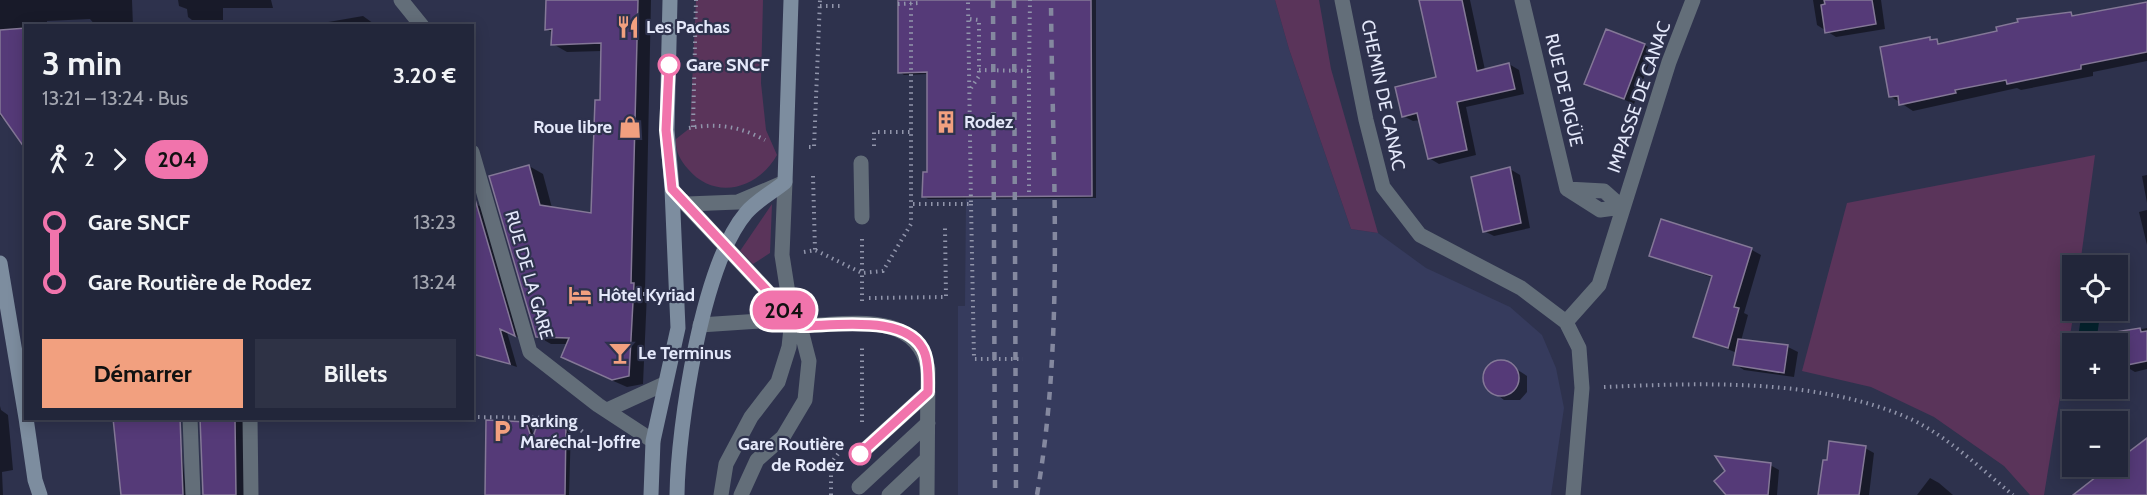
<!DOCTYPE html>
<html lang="fr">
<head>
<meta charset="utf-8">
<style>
  :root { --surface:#22263a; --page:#2e3245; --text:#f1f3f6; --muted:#a2a5af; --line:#3f4354; --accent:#f2a07f }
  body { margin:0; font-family:Cabin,sans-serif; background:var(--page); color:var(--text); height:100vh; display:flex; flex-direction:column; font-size:22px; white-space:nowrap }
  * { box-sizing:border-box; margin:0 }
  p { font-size:20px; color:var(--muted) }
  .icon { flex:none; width:33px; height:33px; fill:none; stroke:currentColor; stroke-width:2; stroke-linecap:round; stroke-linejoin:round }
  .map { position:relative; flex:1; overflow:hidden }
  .details { position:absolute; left:24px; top:24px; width:450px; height:396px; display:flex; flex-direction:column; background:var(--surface); border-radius:0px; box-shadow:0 3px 15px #0003,0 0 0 2px var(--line) }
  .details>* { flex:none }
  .badge { padding:0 12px; border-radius:20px; font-size:21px; line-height:39px }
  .controls { position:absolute; left:2062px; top:255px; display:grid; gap:12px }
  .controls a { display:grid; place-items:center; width:66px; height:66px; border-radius:0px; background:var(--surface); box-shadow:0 3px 15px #0003,0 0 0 2px var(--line); font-size:30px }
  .map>.badge { position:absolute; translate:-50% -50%; box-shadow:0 0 0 3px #fff }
  .legs { display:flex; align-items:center; gap:9px; height:66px; padding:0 18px; font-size:20px }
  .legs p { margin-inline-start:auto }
  .summary { display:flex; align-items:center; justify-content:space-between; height:102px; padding:0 18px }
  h1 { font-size:33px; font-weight:700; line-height:45px }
  .primary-button { display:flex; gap:12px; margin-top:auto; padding:12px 18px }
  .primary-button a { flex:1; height:69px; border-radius:0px; background:var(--accent); color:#111; font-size:24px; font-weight:700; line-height:69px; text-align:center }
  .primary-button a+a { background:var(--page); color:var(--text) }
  ul { padding:0 18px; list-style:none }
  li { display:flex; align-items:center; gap:21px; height:60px; font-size:22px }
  li i { display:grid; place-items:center; width:9px; height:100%; margin:0 8px; background:currentColor }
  li i::after { content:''; width:15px; height:15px; margin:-8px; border:4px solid; border-radius:50%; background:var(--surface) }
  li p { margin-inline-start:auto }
  li:first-child i { background:linear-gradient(#0000 50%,currentColor 0) }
  li:last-child i { background:linear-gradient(currentColor 50%,#0000 0) }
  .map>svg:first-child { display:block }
  .built { fill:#363b5d }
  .green { fill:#5a345a }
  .water { fill:#05242f }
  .shadow { fill:#0007 }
  .building { fill:#553a78; stroke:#847897; stroke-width:1.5 }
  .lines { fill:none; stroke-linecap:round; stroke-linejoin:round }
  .path { stroke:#9195ab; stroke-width:4; stroke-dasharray:1.5 4.5; stroke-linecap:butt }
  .lane { stroke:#636e79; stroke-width:15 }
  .street { stroke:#636e79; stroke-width:15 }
  .secondary { stroke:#7d8d9f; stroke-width:15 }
  .rail { stroke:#84889f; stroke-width:4.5; stroke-dasharray:8 8; stroke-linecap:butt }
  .line-1-casing { stroke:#fff; stroke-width:14 }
  .line-1 { stroke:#f174ac; stroke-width:9 }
  .stop-1-dot { fill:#fff; stroke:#f174ac; stroke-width:3 }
  .labels { text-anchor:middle; stroke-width:4.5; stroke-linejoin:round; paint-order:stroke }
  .poi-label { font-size:18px; font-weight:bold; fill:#e4e8fa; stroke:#2e324d; text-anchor:start }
  .stop-label { font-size:18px; font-weight:bold; fill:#e4e8fa; stroke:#2e324d; text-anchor:start }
  .street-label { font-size:18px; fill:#e4e8fa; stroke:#2e324d }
</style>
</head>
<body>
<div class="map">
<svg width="2147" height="495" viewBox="0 0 2147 495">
  <rect width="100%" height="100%" fill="#2e324d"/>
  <!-- built -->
  <path class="built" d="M898,0h377l14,49 62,180 27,4 48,35 84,39 32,28 14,33 8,40 -13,87h-593v-189h7l1,-109h-43v-25l4,-1v-98h-29z"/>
  <!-- green -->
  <path class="green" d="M696,0h67l-2,83 5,47 11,25c-19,34 -62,46 -89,14 -8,-9 -13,-18 -12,-30l14,-11z
    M1275,0h44l12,69 47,164 -27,-4 -62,-180z
    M2095,155l-15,110 -7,1 1,45 -30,184h-14l-26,-29 -70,-49 -63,-30 -69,-16 45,-168z
    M772,204l-2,49 -17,11 -13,-13z"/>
  <!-- water -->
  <path class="water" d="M2082,312l18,3 -4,28h-19z"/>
  <!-- shadow -->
  <path class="shadow" d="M0,0h132l1,26h-37l-6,-7 -43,2v5h-21v151l-2,-39 -24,-22z
    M178,0h93l2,8h-50v12h-31l-4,-3 -1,-8 -8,-3z
    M548,0h103l-6,291 2,2 -4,91 -16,3 -50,-22 -14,-9 5,-12h-17l-14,-8 -8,-170 14,8 9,34 41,7 8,-114 1,-50 -35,1 -14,-8v-11l-6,-4z
    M900,0h196v198l-168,1 -5,-3 5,-23v-99l-24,1 -4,-3z
    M1429,0h41l15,70 24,-6 10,6 5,24 -58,13 10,48 -37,9 -10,-6 -9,-38 -7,1 -10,-5 35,-38z
    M1813,0h68l4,29 -49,8 -19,-12z
    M2147,3v58l-54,11v4l-72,14 -4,-2 -104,23 -23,-15 39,-57 14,5 128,-30 5,3z
    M363,16l14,10h-66v-1z
    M1645,45l9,6 -20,53 -48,-21z
    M1510,169l10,6 10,53 -36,8 -10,-5z
    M2147,175v28l-5,-27z
    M476,204l8,5 38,130 -15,-7 10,35 -41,-14z
    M2147,210v35l-8,-33z
    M1661,220l91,30 9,5 -17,58 4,2 -7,26 47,6 10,5 -4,25 -50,-7 -9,-6 2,-11 -42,-17 18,-58 -63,-23z
    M2147,328v41l-12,3 -12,-7 -6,-31z
    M1496,362l11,1 20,13v16l-7,8h-16l-18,-14 -2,-11z
    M0,406l1,4 7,5 5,55 -11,2 1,23h-3z
    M179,418l7,77h-63z
    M211,418h38v77h-38z
    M526,423l5,3 3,11 32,-13 5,3 -2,68h-83z
    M1865,448l9,5 -5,42h-49z
    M1770,465l9,5 -2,25h-49z
    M1930,478l9,5 14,12h-36z"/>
  <!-- building -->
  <path class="building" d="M546,0h92l-7,283h3l-5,93 -17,4 -51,-23 8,-19 -33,-1 -47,-161 40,-11 11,40 51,8 4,-113h5l1,-57 -50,2 1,-16 -7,1z
    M898,0h193l1,196 -170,1 1,-25h4v-100l-29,1z
    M1419,0h43l15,71 32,-8 6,26 -58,13 10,48 -39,9 -11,-46 -15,4 -7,-30 41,-10z
    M1824,0h48l4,24 -51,9 -4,-28 4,-1z
    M2147,2v50l-66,13v4l-74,15 -1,-4 -51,10 1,3 -57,12 -1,-9 -9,1 -9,-50 50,-10v3l7,-1 1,5 59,-13 -1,-4 22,-5 -1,-3 54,-7 1,4z
    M26,28v122l-26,-37v-83z
    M1606,29l39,15 -21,55 -40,-15z
    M1510,167l11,56 -38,9 -12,-55z
    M472,189l43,147 -15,-7 10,35 -38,-10z
    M1661,219l91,29 -18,59 5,1 -11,40 -35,-11 19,-61 -63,-20z
    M2140,328l1,4 6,-1v30l-25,5 -7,-34z
    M1738,339l50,6 -4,28 -51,-8z
    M1483 378a18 18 0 1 1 36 0a18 18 0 1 1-36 0Z
    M113,418h67l3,77h-62z
    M200,418h35l1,77h-33z
    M486,420l40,2 6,18 6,-18 28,1 -1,72h-80z
    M2147,438v57h-74l37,-29h8v-6z
    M1829,441l37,5 -7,49h-41l5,-35h4z
    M1715,456l56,7 -3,32h-42l-12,-14 11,-10z"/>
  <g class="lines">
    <!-- path -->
    <path class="path" d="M898,4l22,-1
      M820,6h22
      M970,19l9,1v56l-8,12
      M979,70l50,1 1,-71
      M693,127l3,-127
      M689,128c28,-5 50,-2 76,12
      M874,146v-14h38
      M809,147h5l6,-147
      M813,176l2,74
      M1029,192v-121
      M913,204h58l-3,-202
      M971,204l3,155h49
      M804,252l11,-2 47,23v-35
      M643,294h3
      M869,298l77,-1 -1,-69
      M862,301v-28l21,-2 28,-47v-221
      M1604,387c97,-4 211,-9 302,30 38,16 75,52 107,78
      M472,417l95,1 16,14
      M862,422v-76
      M831,495v-32l7,-9"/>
    <!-- lane -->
    <path class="lane" d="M861,163l1,54
      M682,200l118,126 9,35 -4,39 -22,37 -26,23 -16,35
      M687,204l51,-2 47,-20 -3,73 10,64 -3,28 -11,35 -27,35 -25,47 -5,31
      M700,325l92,-6
      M800,326c47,-1 117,-17 128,43l-1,126
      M190,418l3,77
      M250,418l1,77
      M860,454l68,-62
      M859,487l69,-64
      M889,495l38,-36"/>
    <!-- street -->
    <path class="street" d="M401,0l21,26
      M1342,0l24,120 17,67 37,48 101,53 45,34 13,26 3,40 -9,107
      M1522,0l45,189
      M472,152l58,200 68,53 55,36
      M1567,189l37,2 18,16 -22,3z
      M1566,322l33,-37 70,-223 24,-62
      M607,410l57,-26"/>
    <!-- secondary -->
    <path class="secondary" d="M0,263l26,155
      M26,418l9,62 5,15
      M651,495l2,-54 25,-113 -6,-139 -5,-59 3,-130
      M677,495c1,-69 25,-230 69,-282 10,-12 27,-21 39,-31l6,-182"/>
    <!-- rail -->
    <path class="rail" d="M993,0l2,495
      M1014,0l2,495
      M1037,495c28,-161 15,-332 14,-495"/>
  </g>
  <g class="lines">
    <!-- line-1 casing -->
    <g class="line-1-casing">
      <path id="line-1" d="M669,65l-3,65 6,59 128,137c35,0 111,-13 125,28 4,12 3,26 3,38l-68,62"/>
    </g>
    <!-- line-1 -->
    <use href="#line-1" class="line-1"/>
  </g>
  <!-- icons -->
  <defs>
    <g id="restaurant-bare" transform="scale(1.8)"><path d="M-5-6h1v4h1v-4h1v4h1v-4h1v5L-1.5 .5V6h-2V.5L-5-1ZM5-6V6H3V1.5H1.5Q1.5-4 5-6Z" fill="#f2a07f" stroke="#2e324d" stroke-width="2.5" paint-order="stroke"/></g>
    <g id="building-bare" transform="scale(1.8)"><path d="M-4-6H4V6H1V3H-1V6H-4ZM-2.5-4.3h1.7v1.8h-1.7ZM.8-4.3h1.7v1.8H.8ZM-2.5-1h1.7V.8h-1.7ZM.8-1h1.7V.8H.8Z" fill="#f2a07f" stroke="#2e324d" stroke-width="2.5" paint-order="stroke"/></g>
    <g id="shop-bare" transform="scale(1.8)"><path d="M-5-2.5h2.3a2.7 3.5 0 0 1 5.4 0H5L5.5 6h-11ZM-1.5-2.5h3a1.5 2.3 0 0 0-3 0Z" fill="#f2a07f" stroke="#2e324d" stroke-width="2.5" paint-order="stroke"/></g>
    <g id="hotel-bare" transform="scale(1.8)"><path d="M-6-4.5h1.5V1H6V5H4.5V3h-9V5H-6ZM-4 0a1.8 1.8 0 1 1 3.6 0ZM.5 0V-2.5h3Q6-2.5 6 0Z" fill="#f2a07f" stroke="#2e324d" stroke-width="2.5" paint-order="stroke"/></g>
    <g id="bar-bare" transform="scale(1.8)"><path d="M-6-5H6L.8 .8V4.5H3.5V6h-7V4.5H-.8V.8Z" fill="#f2a07f" stroke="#2e324d" stroke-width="2.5" paint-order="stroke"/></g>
    <g id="parking-bare" transform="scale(1.8)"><path d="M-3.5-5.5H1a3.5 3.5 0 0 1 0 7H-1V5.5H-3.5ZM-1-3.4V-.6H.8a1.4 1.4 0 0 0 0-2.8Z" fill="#f2a07f" stroke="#2e324d" stroke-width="2.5" paint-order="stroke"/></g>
  </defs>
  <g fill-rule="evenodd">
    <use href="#restaurant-bare" x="628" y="27"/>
    <use href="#building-bare" x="946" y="122"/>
    <use href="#shop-bare" x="630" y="127"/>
    <use href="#hotel-bare" x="580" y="295"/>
    <use href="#bar-bare" x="620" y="353"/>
    <use href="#parking-bare" x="502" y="431"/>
  </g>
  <!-- markers -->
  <g class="stop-1-dot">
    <circle cx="669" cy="65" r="10"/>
    <circle cx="860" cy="454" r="10"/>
  </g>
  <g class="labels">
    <!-- poi labels -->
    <g class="poi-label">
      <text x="646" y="33">Les Pachas</text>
      <text x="964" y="128">Rodez</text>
      <text x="612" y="133" text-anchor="end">Roue libre</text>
      <text x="598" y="301">Hôtel Kyriad</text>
      <text x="638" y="359">Le Terminus</text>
      <text x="520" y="427">Parking<tspan x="520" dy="21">Maréchal-Joffre</tspan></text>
    </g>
    <!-- stop labels -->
    <g class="stop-label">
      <text x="686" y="71">Gare SNCF</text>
      <text x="844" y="450" text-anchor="end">Gare Routière<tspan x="844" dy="21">de Rodez</tspan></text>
    </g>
    <!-- street labels -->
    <g class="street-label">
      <text transform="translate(1564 90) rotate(77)" y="6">RUE DE PIGÜE</text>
      <text transform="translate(1383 95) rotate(78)" y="6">CHEMIN DE CANAC</text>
      <text transform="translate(1639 97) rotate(-71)" y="6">IMPASSE DE CANAC</text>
      <text transform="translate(529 275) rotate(74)" y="6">RUE DE LA GARE</text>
    </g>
  </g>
</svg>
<div class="controls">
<a><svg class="icon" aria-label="locate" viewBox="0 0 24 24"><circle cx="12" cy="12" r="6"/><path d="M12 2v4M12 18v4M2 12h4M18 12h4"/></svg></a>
<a>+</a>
<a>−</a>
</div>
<b class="badge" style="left:784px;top:310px;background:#f174ac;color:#111">204</b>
<section class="details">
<div class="summary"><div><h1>3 min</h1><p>13:21 – 13:24 · Bus</p></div><b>3.20 €</b></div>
<div class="legs"><svg class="icon" aria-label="walk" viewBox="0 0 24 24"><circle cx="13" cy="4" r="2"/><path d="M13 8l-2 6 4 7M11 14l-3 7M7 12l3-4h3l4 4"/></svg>2<svg class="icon" aria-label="forward" viewBox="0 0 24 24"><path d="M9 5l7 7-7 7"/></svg><b class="badge" style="background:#f174ac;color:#111">204</b></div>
<ul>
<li><i style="color:#f174ac"></i><b>Gare SNCF</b><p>13:23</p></li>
<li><i style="color:#f174ac"></i><b>Gare Routière de Rodez</b><p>13:24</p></li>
</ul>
<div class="primary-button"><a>Démarrer</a><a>Billets</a></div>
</section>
</div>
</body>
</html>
